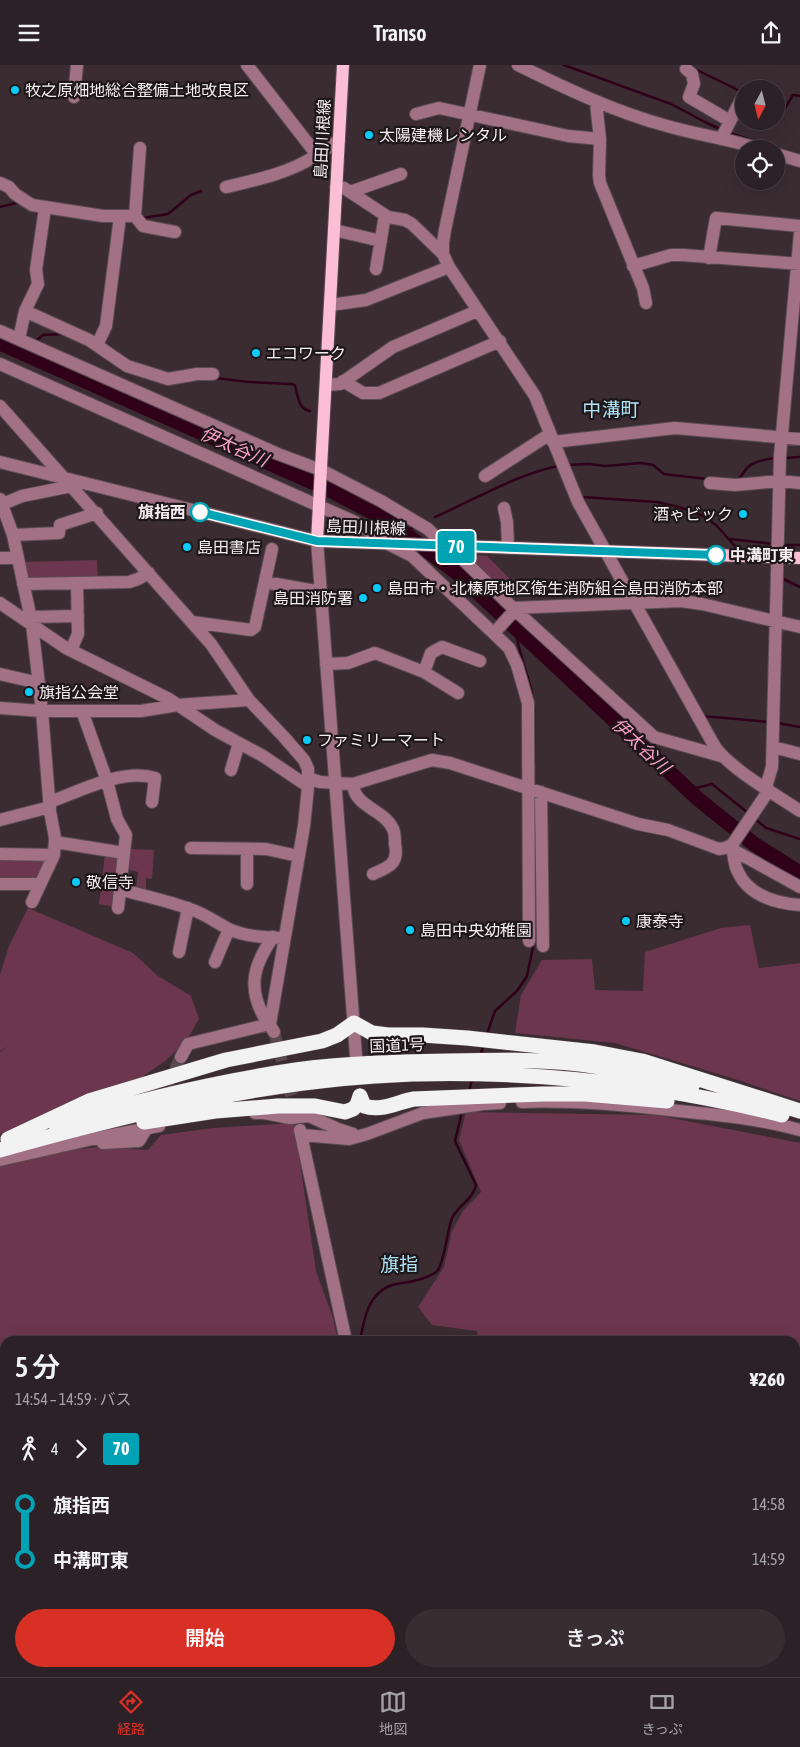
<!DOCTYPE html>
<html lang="ja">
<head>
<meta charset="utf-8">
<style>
  :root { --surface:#2c2126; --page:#382e32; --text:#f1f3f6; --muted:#a6a3a7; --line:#483e43; --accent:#d93025 }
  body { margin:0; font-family:"Asap Condensed","Noto Sans JP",sans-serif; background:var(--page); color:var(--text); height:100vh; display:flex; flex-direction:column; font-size:19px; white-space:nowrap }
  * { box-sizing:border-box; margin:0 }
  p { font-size:16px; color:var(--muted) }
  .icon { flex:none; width:28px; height:28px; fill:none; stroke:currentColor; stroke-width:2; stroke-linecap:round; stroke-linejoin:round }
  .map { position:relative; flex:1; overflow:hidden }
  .details { position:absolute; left:0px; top:1271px; width:800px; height:341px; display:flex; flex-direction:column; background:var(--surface); border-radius:15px 15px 0 0; box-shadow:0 5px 20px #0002,0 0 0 1px var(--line) }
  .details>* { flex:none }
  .badge { padding:0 10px; border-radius:4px; font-size:18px; line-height:32px }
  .needle { width:32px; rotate:187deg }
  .fabs { position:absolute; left:735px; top:15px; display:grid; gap:10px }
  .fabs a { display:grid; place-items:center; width:50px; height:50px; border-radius:50%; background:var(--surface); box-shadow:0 5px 20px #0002,0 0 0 1px var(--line); font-size:25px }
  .map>.badge { position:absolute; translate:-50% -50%; box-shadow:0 0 0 2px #fff }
  .legs { display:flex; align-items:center; gap:8px; height:55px; padding:0 15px; font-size:16px }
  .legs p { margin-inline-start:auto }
  .overview { display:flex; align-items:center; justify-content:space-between; height:85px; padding:0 15px }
  h1 { font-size:28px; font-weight:600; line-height:38px }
  .cta { display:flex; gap:10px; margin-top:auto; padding:10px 15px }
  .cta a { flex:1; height:58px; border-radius:30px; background:var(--accent); color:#fff; font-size:20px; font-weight:600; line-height:58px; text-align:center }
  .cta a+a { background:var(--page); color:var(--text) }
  ul { padding:0 15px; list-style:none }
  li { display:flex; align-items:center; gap:18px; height:55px; font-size:19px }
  li i { display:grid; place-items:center; width:8px; height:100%; margin:0 6px; background:currentColor }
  li i::after { content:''; width:12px; height:12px; margin:-6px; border:4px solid; border-radius:50%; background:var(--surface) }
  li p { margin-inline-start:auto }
  li:first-child i { background:linear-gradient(#0000 50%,currentColor 0) }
  li:last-child i { background:linear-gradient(currentColor 50%,#0000 0) }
  header { display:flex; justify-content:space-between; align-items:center; height:65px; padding:0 15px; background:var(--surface); font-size:22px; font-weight:600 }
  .menu { display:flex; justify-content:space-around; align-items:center; height:70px; border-top:1px solid var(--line); background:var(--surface); font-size:14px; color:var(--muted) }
  .menu a { display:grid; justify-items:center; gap:2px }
  .menu .active { color:var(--accent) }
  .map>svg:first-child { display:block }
  .green { fill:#6c374e }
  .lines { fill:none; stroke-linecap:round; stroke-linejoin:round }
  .stream { stroke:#2f0017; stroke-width:2.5 }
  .river { stroke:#2f0017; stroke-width:15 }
  .minor-tunnel { stroke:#57494e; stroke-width:12; stroke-dasharray:12 6; stroke-linecap:butt }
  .minor-casing { stroke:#594b50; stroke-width:14 }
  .major-casing { stroke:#594b50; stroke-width:14 }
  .highway-casing { stroke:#594b50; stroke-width:16 }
  .minor { stroke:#a27184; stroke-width:12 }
  .major { stroke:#fbbed5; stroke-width:12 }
  .highway { stroke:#f2f2f2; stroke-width:15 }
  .line-1-casing { stroke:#fff; stroke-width:11 }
  .line-1 { stroke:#00a3b4; stroke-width:8 }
  .poi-dot { fill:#0acafa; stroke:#1d1719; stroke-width:2 }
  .stop-1-dot { fill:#fff; stroke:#00a3b4; stroke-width:2.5 }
  .labels { text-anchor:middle; stroke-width:4.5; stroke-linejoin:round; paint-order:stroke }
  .poi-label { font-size:16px; fill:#f6edf0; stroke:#1d1719; text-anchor:start }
  .street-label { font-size:16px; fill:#f6edf0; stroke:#1d1719 }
  .stop-label { font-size:16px; font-weight:bold; fill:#f6edf0; stroke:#1d1719; text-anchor:end }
  .water-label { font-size:18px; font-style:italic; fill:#fa9ec4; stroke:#1d1719 }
  .quarter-label { font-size:19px; fill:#afe4f7; stroke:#1d1719 }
</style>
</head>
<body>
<header><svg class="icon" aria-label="menu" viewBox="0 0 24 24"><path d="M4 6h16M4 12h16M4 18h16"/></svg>Transo<svg class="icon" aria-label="share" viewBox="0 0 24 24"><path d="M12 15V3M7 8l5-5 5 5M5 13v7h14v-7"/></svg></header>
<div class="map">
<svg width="800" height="1612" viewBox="0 0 800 1612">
  <rect width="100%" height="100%" fill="#3b2c32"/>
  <!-- green -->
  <path class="green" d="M464,489l23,2 35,35 -15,2z
    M97,495l1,20 -71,1 -3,-19z
    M129,784l25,1 -2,29 -6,-1v14l-10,-4 2,-16 -11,-3z
    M105,789l17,3 -8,50 -15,-3z
    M0,793l47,1 -10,22 -37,-1z
    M28,843l105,45 25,23 33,20 8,23 -14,24 -20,18 -29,20 -59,20 -77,33v-82l9,-6 -9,5v-76l9,-29z
    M750,860l9,43 41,-5v138l-65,-22 -120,-36 -100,-10 6,-38 21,-35 50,-1 3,31 48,1 2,-39 76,-24z
    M466,1047l190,3 144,28v534h-433l1,-4h427v-332h-317l-1,-10 -45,-6 -14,-18 26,-40 8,-36 11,-20 18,-19 -22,-52z
    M294,1058l22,148 17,47 5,23h-333v332h271v4h-276v-511l50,-13 47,-6 51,3 13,-15 52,-7z"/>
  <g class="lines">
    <!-- stream -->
    <path class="stream" d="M564,0l107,39 34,18 17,8
      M693,3l47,23
      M776,44l3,4 6,-5 8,-13 7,1
      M730,68l18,6
      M763,79l13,5
      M0,142l20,-5
      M143,153l25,-4 23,-19 10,-4
      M36,276l7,-6 20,-1
      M27,290l3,-5
      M215,313l34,4 42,2 4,1c3,11 3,24 15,26
      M784,393l16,-1
      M566,400l23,-1 16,2 36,-3 12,2 11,9 43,5
      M737,415c7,-5 6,-9 11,-13 6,-6 19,-8 28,-9
      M582,432l75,5 22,5 24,9 13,9 19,21
      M435,452c41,-18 80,-42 123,-51
      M404,467l12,-6
      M730,474l44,5
      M782,480h18
      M781,513l19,9
      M493,541l8,-2
      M516,564c1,22 12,43 16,65
      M534,642v57
      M702,651l67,6
      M777,658l23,4
      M688,725l24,-6 36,29
      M754,753l12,10 34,11
      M487,969l8,-23 22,-20 10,-15 7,-34
      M480,991l4,-12
      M469,1026l3,-11
      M360,1276c4,-22 8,-48 32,-56 9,-2 20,-3 29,-6 6,-2 13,-4 17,-9 7,-11 9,-39 14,-52 6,-13 21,-18 24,-33l-21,-44 7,-30"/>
    <!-- river -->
    <path class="river" d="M0,278l332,148 55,29 69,52 242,227 56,45 46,29
      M326,1608l4,4"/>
    <!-- minor-tunnel -->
    <path class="minor-tunnel" d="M274,967l22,81
      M159,1037l22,-45"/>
    <!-- minor casing -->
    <g class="minor-casing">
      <path id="minor" d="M247,0l70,90
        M480,0l-35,165 -2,12v12l6,13 86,129 43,106 137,245c17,23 60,47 85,64
        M518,0c49,24 97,47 149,61 31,9 63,13 93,23
        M686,4l6,5 2,10 -5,13 41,24
        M74,32l3,-32
        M596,38l4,36 -1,36 1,8 43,105 3,15
        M416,49l23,-6 129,28 32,3
        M721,74l23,-45
        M140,83l-5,68 8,10 32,6
        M776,89l24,7
        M0,118l9,4 6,7 17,11 71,11h32
        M226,122c29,-7 60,-13 86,-29 10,-5 18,-12 27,-18
        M336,122l8,1 44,29 17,3 7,4 31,30
        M350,127l51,-18
        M334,165l47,11
        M709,193l7,-40 84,8
        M633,201l38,-11h12l117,9
        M376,204l9,-54
        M330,240l36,-5 83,-33
        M25,246l64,29 38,26 41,13 29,-5h16
        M0,266l278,123 43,16 60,31 47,28 18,18
        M19,274l6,-28 13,-27 -2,-14 9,-62
        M97,280l9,-19 14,-109
        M0,299l355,158 33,22 24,12 97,92 8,17 11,38 1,238
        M343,316l20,12h16l121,-52
        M326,320l14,-1 53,-37 84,-36
        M0,341l211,238 38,56 35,37 20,23 4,9v18l-4,39 -34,198 -82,20 -7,13
        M553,377l122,-14 125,11
        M0,397l317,79 39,515
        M485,411l65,-42
        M710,418l25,2 45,-4 20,2
        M0,434l13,36 19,89 10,87 8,100 5,27 -1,17 -22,47
        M3,439l19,-8 50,-10
        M504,443l3,14 1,26
        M13,470l46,-2 1,-8 37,-12
        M450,482l65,63 139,127 67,19
        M0,493h18
        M265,517l56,10
        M23,519l106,-2 9,-3 11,-6
        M0,538l66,45 103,51 46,31 48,26 40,27 5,1
        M513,543l168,-7 21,3 98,23
        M30,552l48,-1
        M192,557l59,8 4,-3 17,-78
        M494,568l21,-23
        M71,585l7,-16 -1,-51
        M326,599l22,-1 27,-10 49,19 34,21
        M424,607l7,-19 11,-6 38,14
        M0,609l39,9
        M0,643l42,3h99l37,-6 71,-5
        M82,646l25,70 10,38 9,16 -8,73
        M773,682l27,7
        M231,705l8,-27
        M308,713l12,4 33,2 79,-24 18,3 188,61 30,6 51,19 6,-1 7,-3 37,-55
        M353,719c1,23 31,25 40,45 2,4 2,11 2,15 4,20 -6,23 -22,30
        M766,722l6,-20 8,-311 20,-223
        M541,727l2,154
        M50,737c30,-11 73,-34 105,-24l-3,24
        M0,755l50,-13
        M55,777l69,11
        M732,780c2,9 1,18 6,27 11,24 37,31 62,33
        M191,783l75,1 32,7
        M733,785l67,37
        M0,789l54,1
        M0,819h40
        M247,819v-35
        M119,824c25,7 50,12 74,21 14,5 25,14 38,20 17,7 35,7 53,8
        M273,872c-18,26 -26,48 -10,78 3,6 8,11 11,17
        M179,887l9,-44
        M215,897l14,-33
        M522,1037c52,-2 105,3 157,9 41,4 81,8 121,19
        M255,1048h9l26,5 19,-2 29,13 15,5
        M300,1065l46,211
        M302,1070l47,4 18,-5 56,-21 60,-9 17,-1
        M103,1078l36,-2 6,-10
        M0,1095l97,-22 62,-12"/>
    </g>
    <!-- major casing -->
    <g class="major-casing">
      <path id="major" d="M343,0l-26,476 483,17"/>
    </g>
    <!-- highway casing -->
    <g class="highway-casing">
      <path id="highway" d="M360,1031l4,10c18,6 33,-4 50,-7l129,-5h42l82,7
        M144,1057l71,-11 63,-5h37l30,6 8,-3 4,-4 3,-9
        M56,1060c79,-24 159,-43 240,-55 51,-7 104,-8 155,-9 43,-1 86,-2 129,3 38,5 75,13 112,22
        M8,1074l81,-38 137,-41 96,-19 15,-6 17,-12 18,10 16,2h34l45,3 128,14 47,9 158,50
        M0,1085c100,-28 200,-53 303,-67 154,-21 328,-6 479,32"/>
    </g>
    <!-- minor -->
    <use href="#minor" class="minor"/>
    <!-- major -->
    <use href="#major" class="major"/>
    <!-- highway -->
    <use href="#highway" class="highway"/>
  </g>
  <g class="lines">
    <!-- line-1 casing -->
    <g class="line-1-casing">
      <path id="line-1" d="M200,447l117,29 399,14"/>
    </g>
    <!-- line-1 -->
    <use href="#line-1" class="line-1"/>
  </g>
  <!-- markers -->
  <g class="poi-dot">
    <circle cx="15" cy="25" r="5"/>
    <circle cx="369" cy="70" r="5"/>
    <circle cx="256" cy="288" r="5"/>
    <circle cx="743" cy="449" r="5"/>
    <circle cx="187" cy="482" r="5"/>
    <circle cx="377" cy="523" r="5"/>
    <circle cx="363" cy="533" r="5"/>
    <circle cx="29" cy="627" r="5"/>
    <circle cx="307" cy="675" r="5"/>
    <circle cx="76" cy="817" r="5"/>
    <circle cx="626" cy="856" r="5"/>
    <circle cx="410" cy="865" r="5"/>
  </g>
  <g class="stop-1-dot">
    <circle cx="200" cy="447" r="9"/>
    <circle cx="716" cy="490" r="9"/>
  </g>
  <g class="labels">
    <!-- poi labels -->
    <g class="poi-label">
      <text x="25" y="31">牧之原畑地総合整備土地改良区</text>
      <text x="379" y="76">太陽建機レンタル</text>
      <text x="266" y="294">エコワーク</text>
      <text x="733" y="455" text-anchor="end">酒ゃビック</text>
      <text x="197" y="488">島田書店</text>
      <text x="387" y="529">島田市・北榛原地区衛生消防組合島田消防本部</text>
      <text x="353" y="539" text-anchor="end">島田消防署</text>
      <text x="39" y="633">旗指公会堂</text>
      <text x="317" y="681">ファミリーマート</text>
      <text x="86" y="823">敬信寺</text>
      <text x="636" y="862">康泰寺</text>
      <text x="420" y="871">島田中央幼稚園</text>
    </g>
    <!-- street labels -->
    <g class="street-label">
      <text transform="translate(322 74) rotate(-87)" y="6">島田川根線</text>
      <text transform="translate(366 462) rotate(2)" y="6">島田川根線</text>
      <text transform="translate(397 980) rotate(-2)" y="6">国道1号</text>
    </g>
    <!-- stop labels -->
    <g class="stop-label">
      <text x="186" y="453">旗指西</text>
      <text x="730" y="496" text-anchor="start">中溝町東</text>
    </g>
    <!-- water labels -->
    <g class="water-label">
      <text transform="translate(234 382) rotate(24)" y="6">伊太谷川</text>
      <text transform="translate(641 681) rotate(43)" y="6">伊太谷川</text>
    </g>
    <!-- quarter labels -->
    <g class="quarter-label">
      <text x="611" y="351">中溝町</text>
      <text x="399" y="1206">旗指</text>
    </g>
  </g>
</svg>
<div class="fabs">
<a><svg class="needle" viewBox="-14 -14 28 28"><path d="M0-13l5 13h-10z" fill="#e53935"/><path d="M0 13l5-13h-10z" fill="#a6a3a7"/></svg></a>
<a><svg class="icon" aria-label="locate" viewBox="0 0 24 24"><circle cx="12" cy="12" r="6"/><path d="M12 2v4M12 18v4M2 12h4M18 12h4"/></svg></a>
</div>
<b class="badge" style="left:456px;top:482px;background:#00a3b4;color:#fff">70</b>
<section class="details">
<div class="overview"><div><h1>5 分</h1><p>14:54 – 14:59 · バス</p></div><b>¥260</b></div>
<div class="legs"><svg class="icon" aria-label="walk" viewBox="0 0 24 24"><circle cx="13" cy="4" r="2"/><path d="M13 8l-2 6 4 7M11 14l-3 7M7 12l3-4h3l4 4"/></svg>4<svg class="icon" aria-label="forward" viewBox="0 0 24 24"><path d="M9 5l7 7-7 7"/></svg><b class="badge" style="background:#00a3b4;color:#fff">70</b></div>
<ul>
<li><i style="color:#00a3b4"></i><b>旗指西</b><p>14:58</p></li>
<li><i style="color:#00a3b4"></i><b>中溝町東</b><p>14:59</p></li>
</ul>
<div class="cta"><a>開始</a><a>きっぷ</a></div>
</section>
</div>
<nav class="menu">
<a class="active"><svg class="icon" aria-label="directions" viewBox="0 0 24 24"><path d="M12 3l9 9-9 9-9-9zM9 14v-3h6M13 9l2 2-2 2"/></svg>経路</a>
<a><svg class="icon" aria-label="map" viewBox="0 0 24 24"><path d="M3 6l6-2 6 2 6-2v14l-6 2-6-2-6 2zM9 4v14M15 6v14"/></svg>地図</a>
<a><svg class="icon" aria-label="tickets" viewBox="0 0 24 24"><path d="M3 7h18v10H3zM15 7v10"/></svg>きっぷ</a>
</nav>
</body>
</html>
